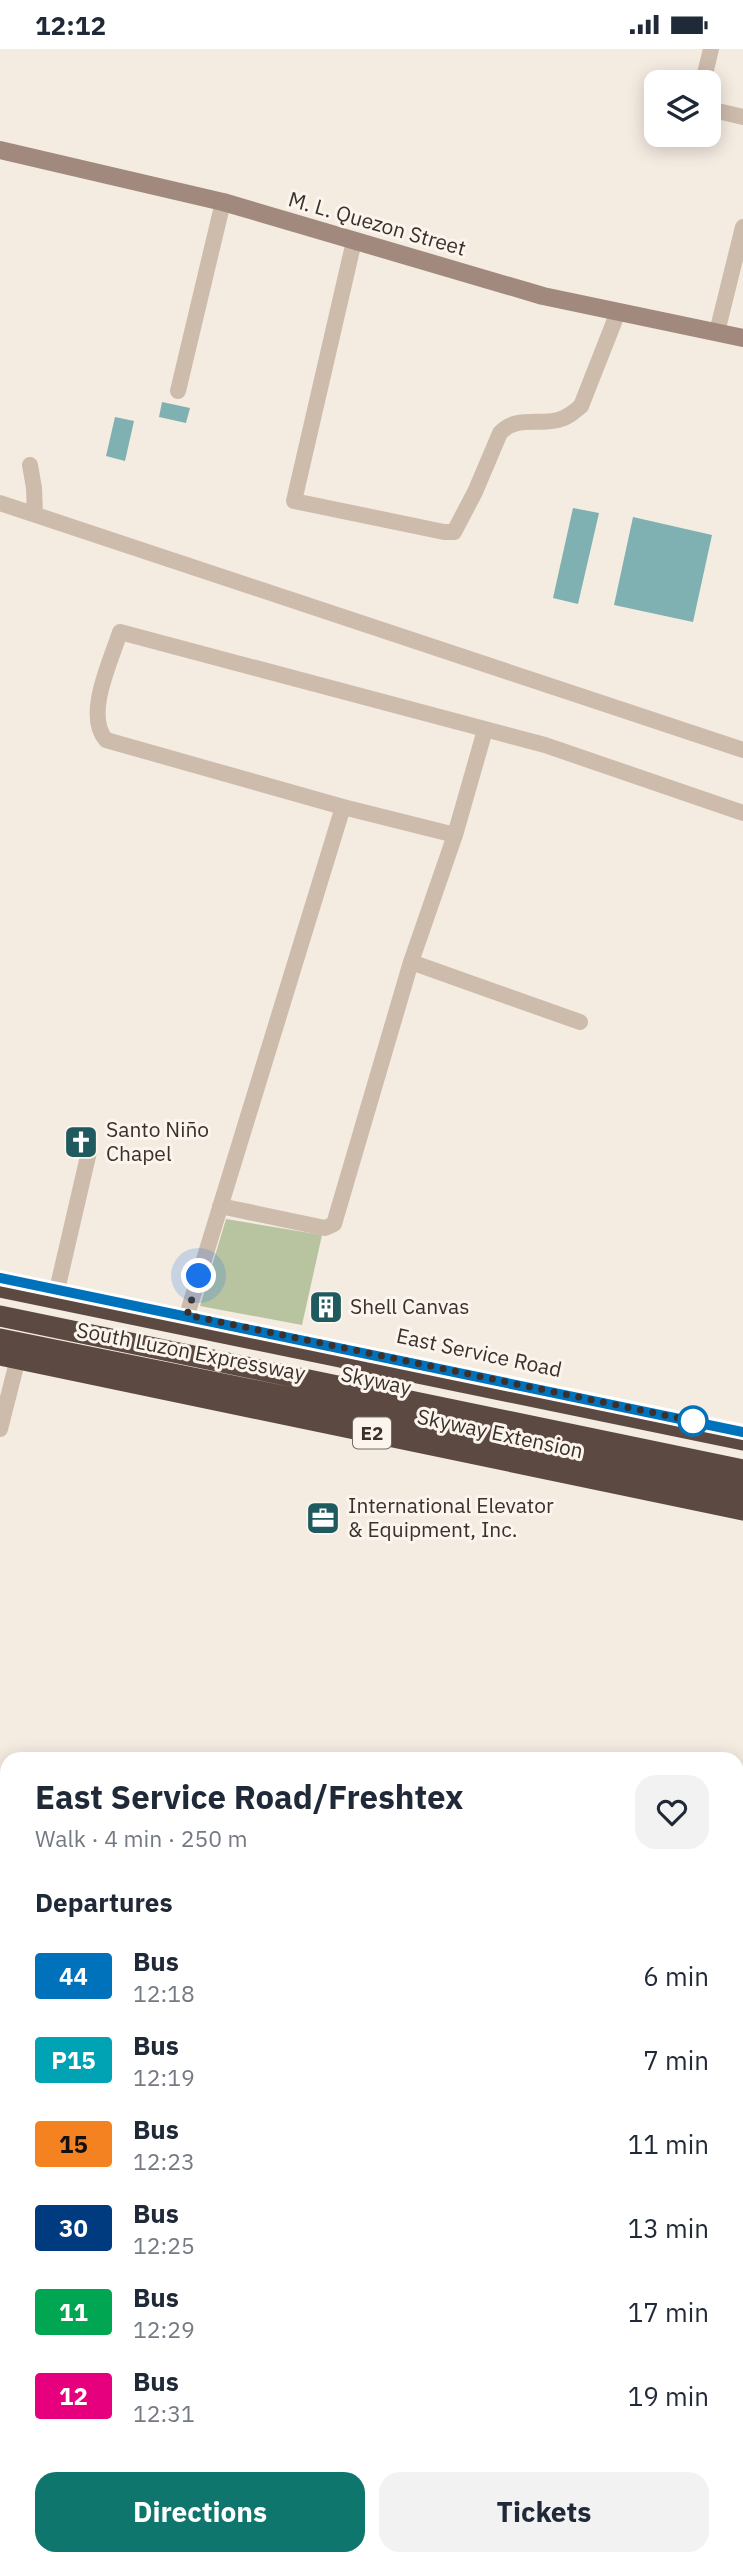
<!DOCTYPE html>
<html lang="en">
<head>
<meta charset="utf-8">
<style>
  :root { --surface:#fff; --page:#f2f2f3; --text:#1f2937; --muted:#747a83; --accent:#0f766e }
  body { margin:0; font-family:"IBM Plex Sans",sans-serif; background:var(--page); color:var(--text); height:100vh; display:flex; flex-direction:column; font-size:26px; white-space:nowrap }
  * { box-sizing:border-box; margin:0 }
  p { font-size:23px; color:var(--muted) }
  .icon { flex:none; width:38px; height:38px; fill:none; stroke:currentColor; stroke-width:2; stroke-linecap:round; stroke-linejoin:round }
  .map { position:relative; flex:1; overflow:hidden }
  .side { position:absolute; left:0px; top:1703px; width:744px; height:814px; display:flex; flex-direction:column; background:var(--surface); border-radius:21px 21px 0 0; box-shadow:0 4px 18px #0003 }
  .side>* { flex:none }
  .badge { padding:0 14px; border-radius:5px; font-size:24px; line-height:46px }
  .tools { position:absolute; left:644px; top:21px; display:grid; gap:14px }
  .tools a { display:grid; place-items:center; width:77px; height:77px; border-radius:14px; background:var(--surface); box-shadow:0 4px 18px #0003; font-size:35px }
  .you { position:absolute; width:35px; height:35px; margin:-18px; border:5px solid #fff; border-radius:50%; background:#1a73e8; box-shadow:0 0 0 10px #1a73e833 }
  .map>.badge { position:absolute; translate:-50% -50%; box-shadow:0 0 0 4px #fff }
  h2 { padding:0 35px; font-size:26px; line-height:63px }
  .round { display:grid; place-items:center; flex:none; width:74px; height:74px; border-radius:21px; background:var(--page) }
  .summary { display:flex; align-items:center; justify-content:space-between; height:119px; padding:0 35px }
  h1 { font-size:33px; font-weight:700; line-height:52px }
  .primary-button { display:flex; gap:14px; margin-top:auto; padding:14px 35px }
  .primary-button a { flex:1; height:80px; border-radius:21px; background:var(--accent); color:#fff; font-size:28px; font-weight:700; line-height:80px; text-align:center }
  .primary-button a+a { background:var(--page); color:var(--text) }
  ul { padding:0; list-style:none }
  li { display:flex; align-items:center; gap:21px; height:84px; padding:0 35px }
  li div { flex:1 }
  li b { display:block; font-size:26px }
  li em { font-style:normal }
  li .badge { min-width:77px; font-weight:700; text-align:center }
  .status { display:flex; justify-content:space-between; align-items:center; height:49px; padding:0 35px; background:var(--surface); direction:ltr }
  .status svg { height:19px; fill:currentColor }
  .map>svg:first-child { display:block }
  .green { fill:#b8c4a0 }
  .water { fill:#7fb0b2 }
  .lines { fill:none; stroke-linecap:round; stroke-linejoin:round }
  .minor { stroke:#cdbbac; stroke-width:16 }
  .secondary { stroke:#a18a7d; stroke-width:18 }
  .motorway { stroke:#5c4a42; stroke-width:21 }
  .line-casing { stroke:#fff; stroke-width:16 }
  .line { stroke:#0072bc; stroke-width:10 }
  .walk { stroke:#3b302b; stroke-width:7; stroke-dasharray:0 12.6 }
  .stop-dot { fill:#fff; stroke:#0072bc; stroke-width:3.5 }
  .labels { text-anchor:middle; stroke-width:6; stroke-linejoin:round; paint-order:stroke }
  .shield { fill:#fbf5ee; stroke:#756b66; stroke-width:2 }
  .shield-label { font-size:19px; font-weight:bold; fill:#3b302b }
  .street-label { font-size:21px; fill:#3b302b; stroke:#fbf5ee }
  .poi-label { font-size:21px; fill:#3b302b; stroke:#fbf5ee; text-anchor:start }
</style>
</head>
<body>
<div class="status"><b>12:12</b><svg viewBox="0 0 49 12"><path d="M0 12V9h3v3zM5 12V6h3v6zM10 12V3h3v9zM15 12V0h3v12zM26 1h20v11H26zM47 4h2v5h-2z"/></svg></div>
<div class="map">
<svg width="743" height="2515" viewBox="0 0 743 2515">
  <rect width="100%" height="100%" fill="#f4ebe1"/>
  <!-- green -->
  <path class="green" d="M226,1170l96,16 -20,90 -102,-19z"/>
  <!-- water -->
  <path class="water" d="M162,353l28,6 -4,15 -27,-6z
    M115,368l19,4 -9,40 -19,-5z
    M573,459l26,5 -21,91 -25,-6z
    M633,468l79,18 -19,87 -79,-17z"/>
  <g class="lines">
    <!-- minor -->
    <path class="minor" d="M703,33l8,-33
      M709,60l34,8
      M354,192l-60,260 150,31h10l21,-40 25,-59c15,-17 37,-8 58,-13 9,-2 16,-8 23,-14l37,-94
      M717,283l26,-105
      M178,342l45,-189
      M30,416l4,23 1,27
      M0,454l743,247
      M455,786l-112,-28 -237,-67c-22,-25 5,-79 14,-108l425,113 198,68
      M411,913l169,60
      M220,1157l105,22 9,-4 77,-262 44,-127 30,-105
      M57,1241l32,-138
      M187,1266l156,-508
      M0,1380l16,-63
      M0,2181l7,4
      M0,2452h7
      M737,2464l6,1
      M73,2510v5
      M305,2510l9,5
      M646,2515l1,-5"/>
    <!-- secondary -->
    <path class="secondary" d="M0,101l223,52 320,94 200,42"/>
    <!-- motorway -->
    <path class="motorway" d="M0,1238l743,153
      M0,1267l743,154
      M0,1290l743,150
      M0,1306l743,155"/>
  </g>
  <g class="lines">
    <!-- line casing -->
    <g class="line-casing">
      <path id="line" d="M0,1229l743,154"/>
    </g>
    <!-- line -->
    <use href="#line" class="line"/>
    <!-- walk -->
    <path class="walk" d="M199,1227l-12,39 506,106"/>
  </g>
  <!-- icons -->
  <defs>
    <g id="church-square" transform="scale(1.75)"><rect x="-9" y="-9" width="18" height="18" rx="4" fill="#1f5a5e" stroke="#fbf5ee"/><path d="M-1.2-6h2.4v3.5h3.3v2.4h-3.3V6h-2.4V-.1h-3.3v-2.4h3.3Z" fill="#fff"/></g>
    <g id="building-square" transform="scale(1.75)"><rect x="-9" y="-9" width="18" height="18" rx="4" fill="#1f5a5e" stroke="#fbf5ee"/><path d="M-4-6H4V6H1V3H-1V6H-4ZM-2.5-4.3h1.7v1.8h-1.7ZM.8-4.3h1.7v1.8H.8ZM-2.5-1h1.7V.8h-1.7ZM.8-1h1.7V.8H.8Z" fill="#fff"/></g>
    <g id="office-square" transform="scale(1.75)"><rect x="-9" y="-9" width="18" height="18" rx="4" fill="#1f5a5e" stroke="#fbf5ee"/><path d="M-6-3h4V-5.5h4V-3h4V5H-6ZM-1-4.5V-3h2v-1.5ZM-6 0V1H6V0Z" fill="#fff"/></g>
  </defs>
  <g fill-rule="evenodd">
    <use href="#church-square" x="81" y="1093"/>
    <use href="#building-square" x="326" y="1258"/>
    <use href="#office-square" x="323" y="1469"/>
  </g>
  <!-- markers -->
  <circle class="stop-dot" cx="693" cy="1372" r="14"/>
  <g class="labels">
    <!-- shield labels -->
    <rect class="shield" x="353" y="1368.5" width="38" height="31" rx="5"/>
    <g class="shield-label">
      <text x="372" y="1391">E2</text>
    </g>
    <!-- street labels -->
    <g class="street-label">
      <text transform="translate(377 175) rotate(16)" y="7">M. L. Quezon Street</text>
      <text transform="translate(191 1303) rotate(11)" y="7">South Luzon Expressway</text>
      <text transform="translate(479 1304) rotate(12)" y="7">East Service Road</text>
      <text transform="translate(376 1332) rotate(12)" y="7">Skyway</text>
      <text transform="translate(500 1385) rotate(12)" y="7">Skyway Extension</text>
    </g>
    <!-- poi labels -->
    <g class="poi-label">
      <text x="106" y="1088">Santo Niño<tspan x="106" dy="24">Chapel</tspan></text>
      <text x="350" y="1265">Shell Canvas</text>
      <text x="348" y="1464">International Elevator<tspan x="348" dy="24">&amp; Equipment, Inc.</tspan></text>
    </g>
  </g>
</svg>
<div class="tools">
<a><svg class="icon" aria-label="layers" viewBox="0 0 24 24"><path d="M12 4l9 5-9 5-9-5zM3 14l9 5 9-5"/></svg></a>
</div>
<div class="you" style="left:199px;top:1227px"></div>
<section class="side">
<div class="summary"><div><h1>East Service Road/Freshtex</h1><p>Walk · 4 min · 250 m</p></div><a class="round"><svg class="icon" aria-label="heart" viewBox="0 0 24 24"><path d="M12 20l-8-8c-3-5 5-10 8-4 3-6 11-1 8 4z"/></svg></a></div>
<h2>Departures</h2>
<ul>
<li><span class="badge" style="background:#0072bc;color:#fff">44</span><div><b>Bus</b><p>12:18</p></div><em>6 min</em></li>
<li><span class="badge" style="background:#00a3b4;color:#fff">P15</span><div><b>Bus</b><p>12:19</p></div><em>7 min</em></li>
<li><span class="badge" style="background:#f58220;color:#111">15</span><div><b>Bus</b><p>12:23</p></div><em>11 min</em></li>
<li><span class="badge" style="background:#003b80;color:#fff">30</span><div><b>Bus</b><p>12:25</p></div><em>13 min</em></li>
<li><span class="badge" style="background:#00a651;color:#fff">11</span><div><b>Bus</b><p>12:29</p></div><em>17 min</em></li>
<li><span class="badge" style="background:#e6007e;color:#fff">12</span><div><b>Bus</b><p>12:31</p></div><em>19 min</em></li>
</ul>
<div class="primary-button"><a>Directions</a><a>Tickets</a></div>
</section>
</div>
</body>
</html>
